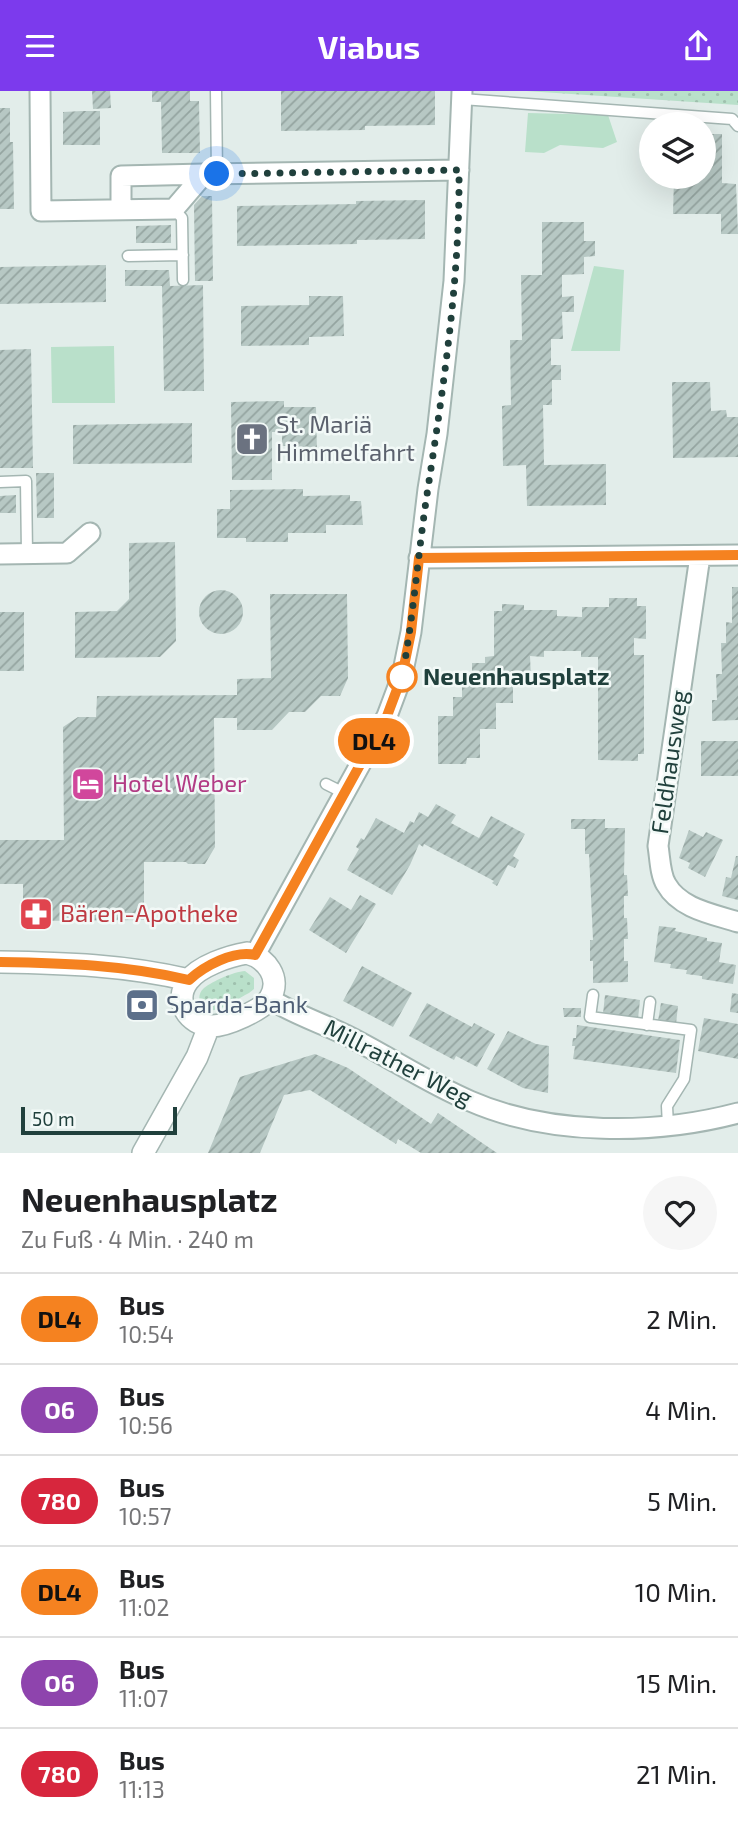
<!DOCTYPE html>
<html lang="de">
<head>
<meta charset="utf-8">
<style>
  :root { --surface:#fff; --page:#f6f6f6; --text:#202124; --muted:#757577; --line:#e0e0e0; --accent:#7c3aed }
  body { margin:0; font-family:"Exo 2",sans-serif; background:var(--page); color:var(--text); height:100vh; display:flex; flex-direction:column; font-size:26px; white-space:nowrap }
  * { box-sizing:border-box; margin:0 }
  p { font-size:23px; color:var(--muted) }
  .icon { flex:none; width:38px; height:38px; fill:none; stroke:currentColor; stroke-width:2; stroke-linecap:round; stroke-linejoin:round }
  .map { position:relative; height:1062px; overflow:hidden }
  .sheet { display:flex; flex-direction:column; background:var(--surface); flex:1 }
  .sheet>* { flex:none }
  .badge { padding:0 14px; border-radius:23px; font-size:24px; line-height:46px }
  .tools { position:absolute; left:639px; top:21px; display:grid; gap:14px }
  .tools a { display:grid; place-items:center; width:77px; height:77px; border-radius:50%; background:var(--surface); box-shadow:0 7px 28px #0002; font-size:35px }
  .scale { position:absolute; left:21px; bottom:18px; width:156px; box-sizing:border-box; padding-left:7px; border:4px solid #20403c; border-top:0; font-size:19px; line-height:24px; white-space:nowrap; color:#20403c; -webkit-text-stroke:5px #f2f9f7; paint-order:stroke }
  .you { position:absolute; width:35px; height:35px; margin:-18px; border:5px solid #fff; border-radius:50%; background:#1a73e8; box-shadow:0 0 0 10px #1a73e833 }
  .map>.badge { position:absolute; translate:-50% -50%; box-shadow:0 0 0 4px #fff }
  .round { display:grid; place-items:center; flex:none; width:74px; height:74px; border-radius:37px; background:var(--page) }
  .headline { display:flex; align-items:center; justify-content:space-between; height:119px; padding:0 21px }
  h1 { font-size:33px; font-weight:700; line-height:52px }
  ul { padding:0; list-style:none }
  li { display:flex; align-items:center; gap:21px; height:91px; padding:0 21px; border-top:2px solid var(--line) }
  li div { flex:1 }
  li b { display:block; font-size:26px }
  li em { font-style:normal }
  li .badge { min-width:77px; font-weight:700; text-align:center }
  header { display:flex; justify-content:space-between; align-items:center; height:91px; padding:0 21px; background:var(--accent); color:#fff; font-size:32px; font-weight:700 }
  .map>svg:first-child { display:block }
  .grass { fill:url(#grass-dots) }
  .park { fill:#b9e0ca }
  .building { fill:url(#building-hatch) }
  .lines { fill:none; stroke-linecap:round; stroke-linejoin:round }
  .service-casing { stroke:#a4b6b2; stroke-width:13 }
  .minor-casing { stroke:#a4b6b2; stroke-width:23 }
  .tertiary-casing { stroke:#a4b6b2; stroke-width:24 }
  .service { stroke:#fff; stroke-width:10 }
  .minor { stroke:#fff; stroke-width:19 }
  .tertiary { stroke:#fff; stroke-width:21 }
  .line-casing { stroke:#fff; stroke-width:16 }
  .line { stroke:#f58220; stroke-width:10 }
  .walk { stroke:#20403c; stroke-width:7; stroke-dasharray:0 12.6 }
  .stop-dot { fill:#fff; stroke:#f58220; stroke-width:3.5 }
  .labels { text-anchor:middle; stroke-width:5; stroke-linejoin:round; paint-order:stroke }
  .worship-label { font-size:24px; fill:#5b616d; stroke:#f2f9f7; text-anchor:start }
  .stop-label { font-size:24px; font-weight:bold; fill:#20403c; stroke:#f2f9f7; text-anchor:start }
  .street-label { font-size:24px; fill:#20403c; stroke:#f2f9f7 }
  .hotel-label { font-size:24px; fill:#b23c85; stroke:#f2f9f7; text-anchor:start }
  .health-label { font-size:24px; fill:#be3a42; stroke:#f2f9f7; text-anchor:start }
  .service-label { font-size:24px; fill:#4e5e75; stroke:#f2f9f7; text-anchor:start }
</style>
</head>
<body>
<header><svg class="icon" aria-label="menu" viewBox="0 0 24 24"><path d="M4 6h16M4 12h16M4 18h16"/></svg>Viabus<svg class="icon" aria-label="share" viewBox="0 0 24 24"><path d="M12 15V3M7 8l5-5 5 5M5 13v7h14v-7"/></svg></header>
<div class="map">
<svg width="738" height="1062" viewBox="0 0 738 1062">
  <defs>
    <pattern id="grass-dots" width="8" height="8" patternUnits="userSpaceOnUse" patternTransform="scale(1.75)"><rect width="8" height="8" fill="#b9e0ca"/><path d="M2 2h.1M6 6h.1" fill="none" stroke="#9fc1ae" stroke-width="1.8" stroke-linecap="round"/></pattern>
    <pattern id="building-hatch" width="6" height="6" patternUnits="userSpaceOnUse" patternTransform="scale(1.75)"><rect width="6" height="6" fill="#b7c8c4"/><path d="M-1 1l2-2M0 6l6-6M5 7l2-2" fill="none" stroke="#94a4a0"/></pattern>
  </defs>
  <rect width="100%" height="100%" fill="#e2edea"/>
  <!-- grass -->
  <path class="grass" d="M526,0h212v14z
    M245,880l9,7v11l-5,4c-10,5 -24,15 -35,17 -13,2 -20,-13 -10,-22 9,-7 29,-16 41,-17z"/>
  <!-- park -->
  <path class="park" d="M528,22l80,2 9,27 -14,6 -43,-3 -16,8 -19,-1z
    M594,175l30,4 -4,81h-49z
    M114,255l1,57h-63l-1,-56z"/>
  <!-- building -->
  <path class="building" d="M92,0h18l1,17 -18,1z
    M152,0h38v10h9l1,52h-38l-1,-51h-9z
    M281,0h154v34l-70,1v4l-84,1z
    M0,17h10v34h3l1,67h-14z
    M82,20h18v34h-37v-33z
    M704,43h18v49l14,1 2,50h-17v-20h-48l1,-37h30z
    M202,105h10l1,85h-18l-1,-76z
    M425,109v39l-68,1v4l-120,2v-40l119,-2v-3z
    M542,131h42v19h11v15l-11,1v17l-22,1v22l12,-1v16h-12l1,27h-12v26h10v15h-9v25h-9l1,60 62,-1v41l-79,1 -1,-41 -23,1 -1,-60 9,-1 -1,-65h12l-1,-65h21z
    M171,134v18h-35v-17z
    M106,174v37l-106,2v-37z
    M125,179h44l1,16 33,-1 1,106h-40l-2,-105h-37z
    M309,205h34l1,40 -35,1v8l-68,1v-40l68,-1z
    M31,258l2,119h-33v-118z
    M672,291h38l1,29 15,-1 1,7h11v40l-65,1z
    M284,310v6h32l1,46h-24v-7h-11v-14h-10v48h-40l-1,-78z
    M192,332v40l-119,1v-39z
    M36,382h18v45h-17z
    M303,398v7l47,-1v6h11l2,24h-37v8h-38v9h-42v-4h-29v-29h13v-19z
    M16,404v18h-16v-17z
    M175,451l1,99 -16,16 -85,1v-46l42,-1 12,-12v-56z
    M732,496h6v133l-26,1v-21h5l-1,-26h6l-1,-31h5v-21l6,1z
    M199 521a22 22 0 1 1 44 0a22 22 0 1 1-44 0Z
    M270,503h77l1,84 -8,18h-19l-16,16h-16l-17,18h-35v-12h-23l1,129 -10,17h-17l-2,-2h-42v58l-115,1 -6,-4v-33h-23v-44h64l-1,-113 15,-10h18l1,-21 140,-1v-16l34,-1z
    M609,507h28v8h9v33l-12,-1v17h10v99h-6v7l-40,-1v-103h-17v-6h-37v6l-14,-1 1,23h-18v24h-17v26h-16v29h-13l-1,6h-28v-48h15v-19h9v-15h10v-19h13v-6l9,-1v-45h8v-7l22,1v5h33v6l25,1v-10h27z
    M0,521h24v59h-24z
    M701,650h37v35h-37z
    M436,713l20,11 -5,8 28,15 12,-22 34,18 -12,22 6,4 -4,8 -7,-3 -11,21 -5,-3 2,-2 -70,-37 -1,3 -4,-3 -9,21 -18,30 -45,-25 12,-21 -3,-2 5,-9 3,2 12,-22 28,15 6,-12 4,2 5,-11 9,5z
    M571,728h34v9h20l-1,47h3l1,21h-4v22h3l1,21h-4v22h4v21l-35,1v-22h-3v-21h3l-4,-86h-4v-25h-14z
    M689,739l14,7 3,-5 17,8 -18,37 -17,-9 2,-5 -11,-5z
    M736,765h2v44l-16,-4 4,-19 5,1z
    M360,804l16,9 -30,49 -37,-23 21,-33 21,13z
    M659,835l17,2 -1,3 32,7v3l15,2 -3,19 17,3 -3,19 -31,-5v-3l-16,-2 1,-4 -17,-2 1,-4 -17,-2z
    M362,875l50,27 -19,34 -50,-26z
    M732,902l6,1v19l-8,-1z
    M605,904l35,5 -2,19 -35,-5z
    M427,912l45,24 2,-4 21,11 -18,33 -21,-11 -2,4 -45,-24z
    M661,912l17,3 -2,18 -18,-3z
    M563,917h18v9h-17z
    M704,927l34,6v35l-40,-8z
    M577,934l103,15 -4,33 -103,-14 2,-13h-3l1,-8h3z
    M508,940l28,13 13,2 -1,47 -25,-5 -36,-19z
    M315,963l33,14 83,56 7,-11 59,40h-76l-23,-14 -2,5 -86,-54 -26,5 -24,58h-52l32,-76z"/>
  <g class="lines">
    <!-- service casing -->
    <g class="service-casing">
      <path id="service" d="M216,0l1,83
        M462,8l270,20 6,7
        M174,118l8,9 1,62
        M128,165l55,-1
        M0,391l26,-1 1,72
        M326,693l18,9
        M593,904l-3,22 101,13 -7,49 -17,27 1,20
        M647,934l3,-23"/>
    </g>
    <!-- minor casing -->
    <g class="minor-casing">
      <path id="minor" d="M40,0l1,120 133,-2 30,-35 255,-4
        M121,118v-33l83,-2
        M0,463l67,-1 23,-20
        M700,465l-42,290c2,12 2,28 8,38 14,25 47,30 72,38
        M419,467l319,-3
        M255,864l132,-239 15,-40 9,-44 17,-143 9,-55 17,-153 8,-190
        M270,908c28,18 62,27 91,44 36,19 71,42 109,58 80,35 185,34 268,12"/>
    </g>
    <!-- tertiary casing -->
    <g class="tertiary-casing">
      <path id="tertiary" d="M247,862c19,5 35,25 23,45 -7,12 -44,28 -58,28 -24,-1 -39,-25 -24,-45 11,-15 41,-25 59,-28z
        M0,871c64,1 126,3 189,18
        M143,1062l54,-96 12,-31"/>
    </g>
    <!-- service -->
    <use href="#service" class="service"/>
    <!-- minor -->
    <use href="#minor" class="minor"/>
    <!-- tertiary -->
    <use href="#tertiary" class="tertiary"/>
  </g>
  <g class="lines">
    <!-- line casing -->
    <g class="line-casing">
      <path id="line" d="M0,871c64,1 126,3 189,18 15,-14 45,-30 66,-25l132,-239 15,-40 9,-44 8,-74 319,-3"/>
    </g>
    <!-- line -->
    <use href="#line" class="line"/>
    <!-- walk -->
    <path class="walk" d="M217,83l242,-4c1,106 -15,213 -31,318 -10,63 -14,126 -26,189"/>
  </g>
  <!-- icons -->
  <defs>
    <g id="church-square" transform="scale(1.75)"><rect x="-9" y="-9" width="18" height="18" rx="4" fill="#6b7280" stroke="#f2f9f7"/><path d="M-1.2-6h2.4v3.5h3.3v2.4h-3.3V6h-2.4V-.1h-3.3v-2.4h3.3Z" fill="#fff"/></g>
    <g id="hotel-square" transform="scale(1.75)"><rect x="-9" y="-9" width="18" height="18" rx="4" fill="#d1479c" stroke="#f2f9f7"/><path d="M-6-4.5h1.5V1H6V5H4.5V3h-9V5H-6ZM-4 0a1.8 1.8 0 1 1 3.6 0ZM.5 0V-2.5h3Q6-2.5 6 0Z" fill="#fff"/></g>
    <g id="pharmacy-square" transform="scale(1.75)"><rect x="-9" y="-9" width="18" height="18" rx="4" fill="#e0444e" stroke="#f2f9f7"/><path d="M-2-6h4v4h4v4h-4v4h-4v-4h-4v-4h4Z" fill="#fff"/></g>
    <g id="bank-square" transform="scale(1.75)"><rect x="-9" y="-9" width="18" height="18" rx="4" fill="#5c6f8a" stroke="#f2f9f7"/><path d="M-6-4H6V4H-6ZM0-2.3a2.3 2.3 0 1 0 0 4.6a2.3 2.3 0 1 0 0-4.6Z" fill="#fff"/></g>
  </defs>
  <g fill-rule="evenodd">
    <use href="#church-square" x="252" y="348"/>
    <use href="#hotel-square" x="88" y="693"/>
    <use href="#pharmacy-square" x="36" y="823"/>
    <use href="#bank-square" x="142" y="914"/>
  </g>
  <!-- markers -->
  <circle class="stop-dot" cx="402" cy="586" r="14"/>
  <g class="labels">
    <!-- worship labels -->
    <g class="worship-label">
      <text x="276" y="342">St. Mariä<tspan x="276" dy="28">Himmelfahrt</tspan></text>
    </g>
    <!-- stop labels -->
    <g class="stop-label">
      <text x="423" y="594">Neuenhausplatz</text>
    </g>
    <!-- street labels -->
    <g class="street-label">
      <text transform="translate(670 671) rotate(-82)" y="8">Feldhausweg</text>
      <text transform="translate(398 972) rotate(27)" y="8">Millrather Weg</text>
    </g>
    <!-- hotel labels -->
    <g class="hotel-label">
      <text x="112" y="701">Hotel Weber</text>
    </g>
    <!-- health labels -->
    <g class="health-label">
      <text x="60" y="831">Bären-Apotheke</text>
    </g>
    <!-- service labels -->
    <g class="service-label">
      <text x="166" y="922">Sparda-Bank</text>
    </g>
  </g>
</svg>
<div class="tools">
<a><svg class="icon" aria-label="layers" viewBox="0 0 24 24"><path d="M12 4l9 5-9 5-9-5zM3 14l9 5 9-5"/></svg></a>
</div>
<div class="scale">50 m</div>
<div class="you" style="left:217px;top:83px"></div>
<b class="badge" style="left:374px;top:650px;background:#f58220;color:#111">DL4</b>
</div>
<section class="sheet">
<div class="headline"><div><h1>Neuenhausplatz</h1><p>Zu Fuß · 4 Min. · 240 m</p></div><a class="round"><svg class="icon" aria-label="heart" viewBox="0 0 24 24"><path d="M12 20l-8-8c-3-5 5-10 8-4 3-6 11-1 8 4z"/></svg></a></div>
<ul>
<li><span class="badge" style="background:#f58220;color:#111">DL4</span><div><b>Bus</b><p>10:54</p></div><em>2 Min.</em></li>
<li><span class="badge" style="background:#8e44ad;color:#fff">O6</span><div><b>Bus</b><p>10:56</p></div><em>4 Min.</em></li>
<li><span class="badge" style="background:#d7263d;color:#fff">780</span><div><b>Bus</b><p>10:57</p></div><em>5 Min.</em></li>
<li><span class="badge" style="background:#f58220;color:#111">DL4</span><div><b>Bus</b><p>11:02</p></div><em>10 Min.</em></li>
<li><span class="badge" style="background:#8e44ad;color:#fff">O6</span><div><b>Bus</b><p>11:07</p></div><em>15 Min.</em></li>
<li><span class="badge" style="background:#d7263d;color:#fff">780</span><div><b>Bus</b><p>11:13</p></div><em>21 Min.</em></li>
</ul>
</section>
</body>
</html>
